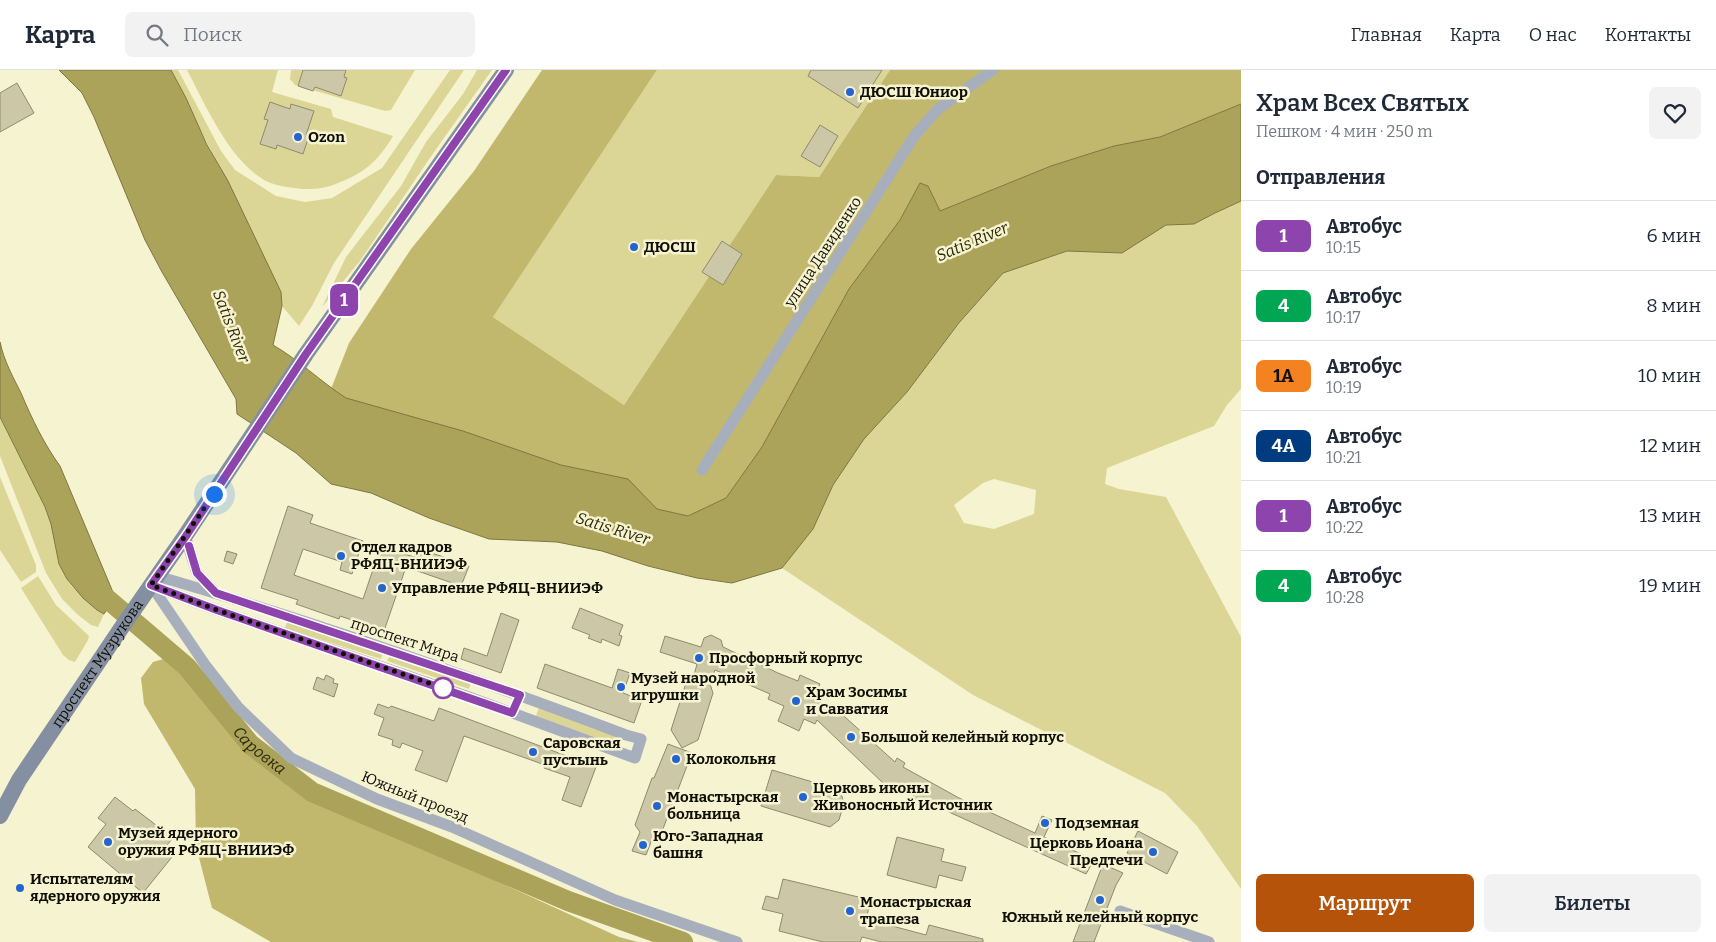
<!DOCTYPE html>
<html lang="ru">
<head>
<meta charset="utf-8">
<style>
  :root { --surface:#fff; --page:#f2f2f3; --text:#1f2937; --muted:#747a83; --line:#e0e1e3; --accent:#b45309 }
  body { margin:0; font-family:Bitter,serif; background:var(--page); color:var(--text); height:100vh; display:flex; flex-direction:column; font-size:19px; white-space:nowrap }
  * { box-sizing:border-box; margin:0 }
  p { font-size:16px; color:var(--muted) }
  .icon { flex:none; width:28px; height:28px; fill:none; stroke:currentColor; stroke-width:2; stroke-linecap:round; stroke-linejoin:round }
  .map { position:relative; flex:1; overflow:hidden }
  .details { display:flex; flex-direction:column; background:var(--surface); width:475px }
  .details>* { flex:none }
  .badge { padding:0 10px; border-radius:8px; font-size:18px; line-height:32px }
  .you { position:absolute; width:25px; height:25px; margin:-12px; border:4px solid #fff; border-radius:50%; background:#1a73e8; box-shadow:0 0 0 8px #1a73e833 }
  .map>.badge { position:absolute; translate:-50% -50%; box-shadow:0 0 0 2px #fff }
  h2 { padding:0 15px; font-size:19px; line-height:45px }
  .round { display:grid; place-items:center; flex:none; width:52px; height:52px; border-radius:8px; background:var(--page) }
  .summary { display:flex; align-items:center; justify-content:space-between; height:85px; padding:0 15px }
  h1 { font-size:24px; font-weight:600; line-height:38px }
  .cta { display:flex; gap:10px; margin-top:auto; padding:10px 15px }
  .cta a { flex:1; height:58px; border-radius:8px; background:var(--accent); color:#fff; font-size:20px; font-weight:600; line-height:58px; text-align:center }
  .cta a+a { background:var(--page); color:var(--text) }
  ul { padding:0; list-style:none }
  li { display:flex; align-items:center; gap:15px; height:70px; padding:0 15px; border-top:1px solid var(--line) }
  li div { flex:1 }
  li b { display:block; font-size:19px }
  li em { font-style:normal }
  li .badge { min-width:55px; font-weight:700; text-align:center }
  header { display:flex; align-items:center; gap:30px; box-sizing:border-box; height:70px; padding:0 25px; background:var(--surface); border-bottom:1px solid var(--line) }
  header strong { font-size:24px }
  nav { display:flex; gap:28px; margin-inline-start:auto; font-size:18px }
  .search { width:350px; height:45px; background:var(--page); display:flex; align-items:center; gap:12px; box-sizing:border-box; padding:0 18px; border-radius:8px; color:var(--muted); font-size:19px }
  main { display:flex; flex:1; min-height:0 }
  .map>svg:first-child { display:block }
  .green { fill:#dcd696; fill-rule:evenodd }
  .forest { fill:#c1b86e }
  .water { fill:#aca35a; stroke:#7d7740 }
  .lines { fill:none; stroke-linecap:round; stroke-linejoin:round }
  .river { stroke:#aca35a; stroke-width:20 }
  .building { fill:#cbc7a7; stroke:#8e8b6c }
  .minor { stroke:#a7afbc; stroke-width:11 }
  .secondary { stroke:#848fa1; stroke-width:16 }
  .line-casing { stroke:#fff; stroke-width:11 }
  .line { stroke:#8e44ad; stroke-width:8 }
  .walk { stroke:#100f05; stroke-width:5; stroke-dasharray:0 9 }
  .poi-dot { fill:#2464d0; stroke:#f6f3d1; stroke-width:2 }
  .stop-dot { fill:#fff; stroke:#8e44ad; stroke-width:2.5 }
  .labels { text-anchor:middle; stroke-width:5; stroke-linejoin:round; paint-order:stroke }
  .poi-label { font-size:15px; font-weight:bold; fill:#100f05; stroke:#f6f3d1; text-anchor:start }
  .street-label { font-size:15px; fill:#100f05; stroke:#f6f3d1 }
  .water-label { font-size:16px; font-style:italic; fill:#2e2a08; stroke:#f6f3d1 }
</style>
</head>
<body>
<header>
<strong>Карта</strong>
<div class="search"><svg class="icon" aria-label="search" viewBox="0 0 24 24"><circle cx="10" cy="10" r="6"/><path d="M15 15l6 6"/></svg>Поиск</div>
<nav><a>Главная</a><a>Карта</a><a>О нас</a><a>Контакты</a></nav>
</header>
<main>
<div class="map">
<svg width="1241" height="872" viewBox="0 0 1241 872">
  <rect width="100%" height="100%" fill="#f6f3d1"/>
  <!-- green -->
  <path class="green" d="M171,0h7l43,81 14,19 41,26 29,6 27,-4 50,-30 68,-98h14l-130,193 -22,43 -13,20 -17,-20 -1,-14z
    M187,0h91l-6,22 59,17 2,8 60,19c-16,27 -30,38 -60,49 -11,4 -19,4 -30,4 -12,-1 -27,-3 -37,-8 -36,-19 -61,-77 -79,-111z
    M291,0h124l-24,40 -6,1 -90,-26 -5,-6z
    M477,0h15l-60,85 -72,106 -38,46 24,-50 55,-71 25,-44 37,-48z
    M657,0h233l-71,107 -43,-2 -152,230 -131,-88z
    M1241,131v188l-14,16 -13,21 -107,42 -2,16 14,5 47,8 75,140v252l-44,-63 -32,-33 -192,-98 -191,-127 31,-39 20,-44 31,-46 43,-47 53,-69 43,-50 64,-22 55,2 44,-28 28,-1 20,-11zM994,409l42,11 -2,24 -40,15 -30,-6 -10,-18 29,-22z
    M0,347l45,90 6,17 8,40 8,15 5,7 25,24 7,4 -6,13 -7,-2 -13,-10 -16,-16 -16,-26 -46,-117z
    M0,407l36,88v7l-15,10 -21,-32z
    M38,506l18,29 33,31 -1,4 -13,22 -6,-2 -6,-5 -42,-67z
    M287,552l96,31 -2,6 -96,-31z
    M390,585l81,27 -2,7 -82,-28z
    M539,637l81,30 -2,9 -82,-30z"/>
  <!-- forest -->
  <path class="forest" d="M542,0h115l-164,247 131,88 152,-230 43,2 71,-107h351v34l-81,33 -46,9 -63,20 -111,45 -12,-25 -8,-3 -20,37 -51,69 -87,158 -36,51 -38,18 -31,-7 -30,-30 -66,-14 -215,-67 -15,-9 18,-46 62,-94 63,-78z
    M174,586l114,130 331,151 19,5h-367l-59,-34 -16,-62 -1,-57 -51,-85 -3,-26 12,-16z"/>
  <!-- water -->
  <path class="water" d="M59,0h112l15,28 21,47 21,36 53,111 1,14 -9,39c26,15 48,37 73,53l117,33 98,34 67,14 29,30 31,7 38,-18 36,-51 87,-158 51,-69 20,-37 8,3 12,25 111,-45 63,-20 46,-9 81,-33v97l-26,12 -21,11 -28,1 -44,28 -55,-2 -64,22 -44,50 -52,69 -43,47 -31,46 -20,44 -31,39 -50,15 -35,-5 -49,-12 -46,-15 -45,-9 -68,-3 -60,-21 -58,-25 -40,-9 -35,-31 -59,-39 -1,-15 -74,-127 -17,-32 -51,-123 -12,-24z
    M0,272c4,19 13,35 21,51 11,26 23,51 39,73l55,131 -11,17 -7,-4 -14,-12 -16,-19 -8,-15 -8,-40 -6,-17 -45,-90z"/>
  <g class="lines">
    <!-- river -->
    <path class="river" id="s1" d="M94,514l4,7 89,76 63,77 62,48 256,109 115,41"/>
  </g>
  <!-- building -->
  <path class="building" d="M303,0h43l-2,7 3,1 -6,18 -26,-9 -2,4 -15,-5z
    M811,0h71l-24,38 -50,-32z
    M17,13l17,30 -34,19v-39z
    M270,32l20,7 1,-5 23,7 -8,24 3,1 -6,18 -26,-9 -1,4 -16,-5 8,-24 -4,-1z
    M820,55l18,11 -18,31 -19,-11z
    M722,171l20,13 -19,31 -21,-13z
    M288,436l25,9 -3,8 53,18 -11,33 -12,-4 2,-8 -39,-13 -9,26 69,24 18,-53 33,11 4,-9 51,18 -8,20 -55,-19 -22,64 -44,-15 -1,3 -43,-15 2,-4 -37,-12z
    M227,481l10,3 -4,10 -9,-3z
    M580,538l43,17 -4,10 3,1 -3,10 -17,-7 -1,4 -13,-5 2,-3 -18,-7z
    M501,543l18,7 -18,53 -40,-14 3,-11 23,8z
    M711,565l10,5 2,7 55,26 20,8 2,-6 20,9 -7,15 22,9 60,54 2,-4 8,5 -2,4 56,31 76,35 7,-17 10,4 -8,17 50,23 -8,14 -135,-61 -24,-13 -3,7 -13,-5 3,-8 -20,-10 -5,6 -8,-4 2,-3 -66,-63 -2,4 -11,-5 -5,12 -21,-10 6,-15 -16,-7 2,-5 -55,-24 -5,14 3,9 -15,47 -16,8 -11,-18 15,-47 7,-4 4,-15 -37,-12 5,-16 36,11 3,-9z
    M545,594l67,24 6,-19 12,4 -7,20 19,7 -8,23 -97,-35z
    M326,605l8,4 -1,4 5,1 -4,13 -21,-8 4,-12 7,3z
    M378,634l11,4 2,-2 43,15 5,-13 157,59 -15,40 -19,-7 8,-23 -26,-9 1,-3 -81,-29 -17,46 -32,-12 8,-19 -21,-8 -2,5 -8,-3 1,-5 -15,-5 6,-17 -10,-4z
    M668,674l24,9 -31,81 -8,3 -7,18 -14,-4 8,-19 -5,-7 17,-47h2z
    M772,700l68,20 4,13 -5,17 -9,7 -69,-21z
    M115,727l18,14 2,-2 38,29 -6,7 9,7 -33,41 -55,-46 18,-23 -8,-6z
    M1138,761l40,21 -11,22 -40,-21z
    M897,767l47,12 -3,12 25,6 -4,14 -23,-6 -3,13 -49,-13z
    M1103,794l20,9 -7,12 -22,57h-21z
    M783,809l88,21 -5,19 60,16 3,-10 54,14v3h-101l-20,-5 -2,5h-37l-44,-11 4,-17 -21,-5 4,-13 12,3z"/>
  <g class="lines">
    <!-- minor -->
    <path class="minor" d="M702,400l213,-335 22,-25 56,-40
      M185,466l12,37 18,19
      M151,515l66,25 252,87 166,61 6,-19 -15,-4c-154,-58 -310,-113 -469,-159
      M151,515l55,81 32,41 53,51 86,41 75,28 163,73 122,42
      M1120,841l89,31"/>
    <!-- secondary -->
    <path class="secondary" id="s2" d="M0,746l19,-36 103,-153 63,-91 121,-182 200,-284"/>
  </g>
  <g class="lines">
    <!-- line casing -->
    <g class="line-casing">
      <path id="line" d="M189,476l8,27 19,20 304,102 -8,18 -295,-103 -66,-25 35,-49 120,-182 200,-284"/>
    </g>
    <!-- line -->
    <use href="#line" class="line"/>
    <!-- walk -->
    <path class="walk" d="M214,424l-63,91 66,25 226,78"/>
  </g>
  <!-- markers -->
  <g class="poi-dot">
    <circle cx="850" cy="22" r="5"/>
    <circle cx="298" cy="67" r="5"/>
    <circle cx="634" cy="177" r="5"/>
    <circle cx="341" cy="486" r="5"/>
    <circle cx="382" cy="518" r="5"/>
    <circle cx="699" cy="588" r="5"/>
    <circle cx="621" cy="617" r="5"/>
    <circle cx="796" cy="631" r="5"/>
    <circle cx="851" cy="667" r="5"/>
    <circle cx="533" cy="682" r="5"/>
    <circle cx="676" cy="689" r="5"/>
    <circle cx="803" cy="727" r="5"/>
    <circle cx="657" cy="736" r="5"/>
    <circle cx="1045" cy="753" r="5"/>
    <circle cx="108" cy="772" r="5"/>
    <circle cx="643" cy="775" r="5"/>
    <circle cx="1153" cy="782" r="5"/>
    <circle cx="20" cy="818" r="5"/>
    <circle cx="1100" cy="830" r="5"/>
    <circle cx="850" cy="841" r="5"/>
  </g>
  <circle class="stop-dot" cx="443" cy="618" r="10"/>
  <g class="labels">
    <!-- poi labels -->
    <g class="poi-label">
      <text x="860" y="27">ДЮСШ Юниор</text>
      <text x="308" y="72">Ozon</text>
      <text x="644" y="182">ДЮСШ</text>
      <text x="351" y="482">Отдел кадров<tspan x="351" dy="17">РФЯЦ-ВНИИЭФ</tspan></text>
      <text x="392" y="523">Управление РФЯЦ-ВНИИЭФ</text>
      <text x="709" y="593">Просфорный корпус</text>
      <text x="631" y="613">Музей народной<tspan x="631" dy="17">игрушки</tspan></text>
      <text x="806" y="627">Храм Зосимы<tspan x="806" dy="17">и Савватия</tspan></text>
      <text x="861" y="672">Большой келейный корпус</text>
      <text x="543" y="678">Саровская<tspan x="543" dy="17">пустынь</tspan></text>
      <text x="686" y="694">Колокольня</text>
      <text x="813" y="723">Церковь иконы<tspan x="813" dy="17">Живоносный Источник</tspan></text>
      <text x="667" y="732">Монастырская<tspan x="667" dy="17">больница</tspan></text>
      <text x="1055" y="758">Подземная</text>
      <text x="118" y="768">Музей ядерного<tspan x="118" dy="17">оружия РФЯЦ-ВНИИЭФ</tspan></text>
      <text x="653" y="771">Юго-Западная<tspan x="653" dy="17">башня</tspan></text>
      <text x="1143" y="778" text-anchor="end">Церковь Иоана<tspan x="1143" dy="17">Предтечи</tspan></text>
      <text x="30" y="814">Испытателям<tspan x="30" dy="17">ядерного оружия</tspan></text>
      <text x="860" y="837">Монастрыская<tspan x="860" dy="17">трапеза</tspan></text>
      <text x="1100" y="852" text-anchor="middle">Южный келейный корпус</text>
    </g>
    <!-- street labels -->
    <g class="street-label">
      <text transform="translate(823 182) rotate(-57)" y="5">улица Давиденко</text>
      <text transform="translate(405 570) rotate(18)" y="5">проспект Мира</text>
      <text dy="5" stroke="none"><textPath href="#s2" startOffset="181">проспект Музрукова</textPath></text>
      <text transform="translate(415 727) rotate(22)" y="5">Южный проезд</text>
    </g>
    <!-- water labels -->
    <g class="water-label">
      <text transform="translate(972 171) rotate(-23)" y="6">Satis River</text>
      <text transform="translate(232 256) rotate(69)" y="6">Satis River</text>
      <text transform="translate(613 458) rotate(17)" y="6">Satis River</text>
      <text dy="6" stroke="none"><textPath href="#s1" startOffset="236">Саровка</textPath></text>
    </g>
  </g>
</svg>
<div class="you" style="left:214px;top:424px"></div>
<b class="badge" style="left:344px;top:230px;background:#8e44ad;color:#fff">1</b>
</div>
<section class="details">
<div class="summary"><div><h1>Храм Всех Святых</h1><p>Пешком · 4 мин · 250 m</p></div><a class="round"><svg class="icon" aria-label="heart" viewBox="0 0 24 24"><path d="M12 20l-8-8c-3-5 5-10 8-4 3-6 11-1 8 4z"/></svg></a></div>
<h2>Отправления</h2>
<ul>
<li><span class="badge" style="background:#8e44ad;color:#fff">1</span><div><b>Автобус</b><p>10:15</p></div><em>6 мин</em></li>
<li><span class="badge" style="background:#00a651;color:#fff">4</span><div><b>Автобус</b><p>10:17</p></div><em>8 мин</em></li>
<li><span class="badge" style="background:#f58220;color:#111">1А</span><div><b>Автобус</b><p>10:19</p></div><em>10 мин</em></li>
<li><span class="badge" style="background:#003b80;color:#fff">4А</span><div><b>Автобус</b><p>10:21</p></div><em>12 мин</em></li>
<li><span class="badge" style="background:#8e44ad;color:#fff">1</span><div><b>Автобус</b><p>10:22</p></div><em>13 мин</em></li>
<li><span class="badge" style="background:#00a651;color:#fff">4</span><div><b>Автобус</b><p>10:28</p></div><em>19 мин</em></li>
</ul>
<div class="cta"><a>Маршрут</a><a>Билеты</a></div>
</section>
</main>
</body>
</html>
